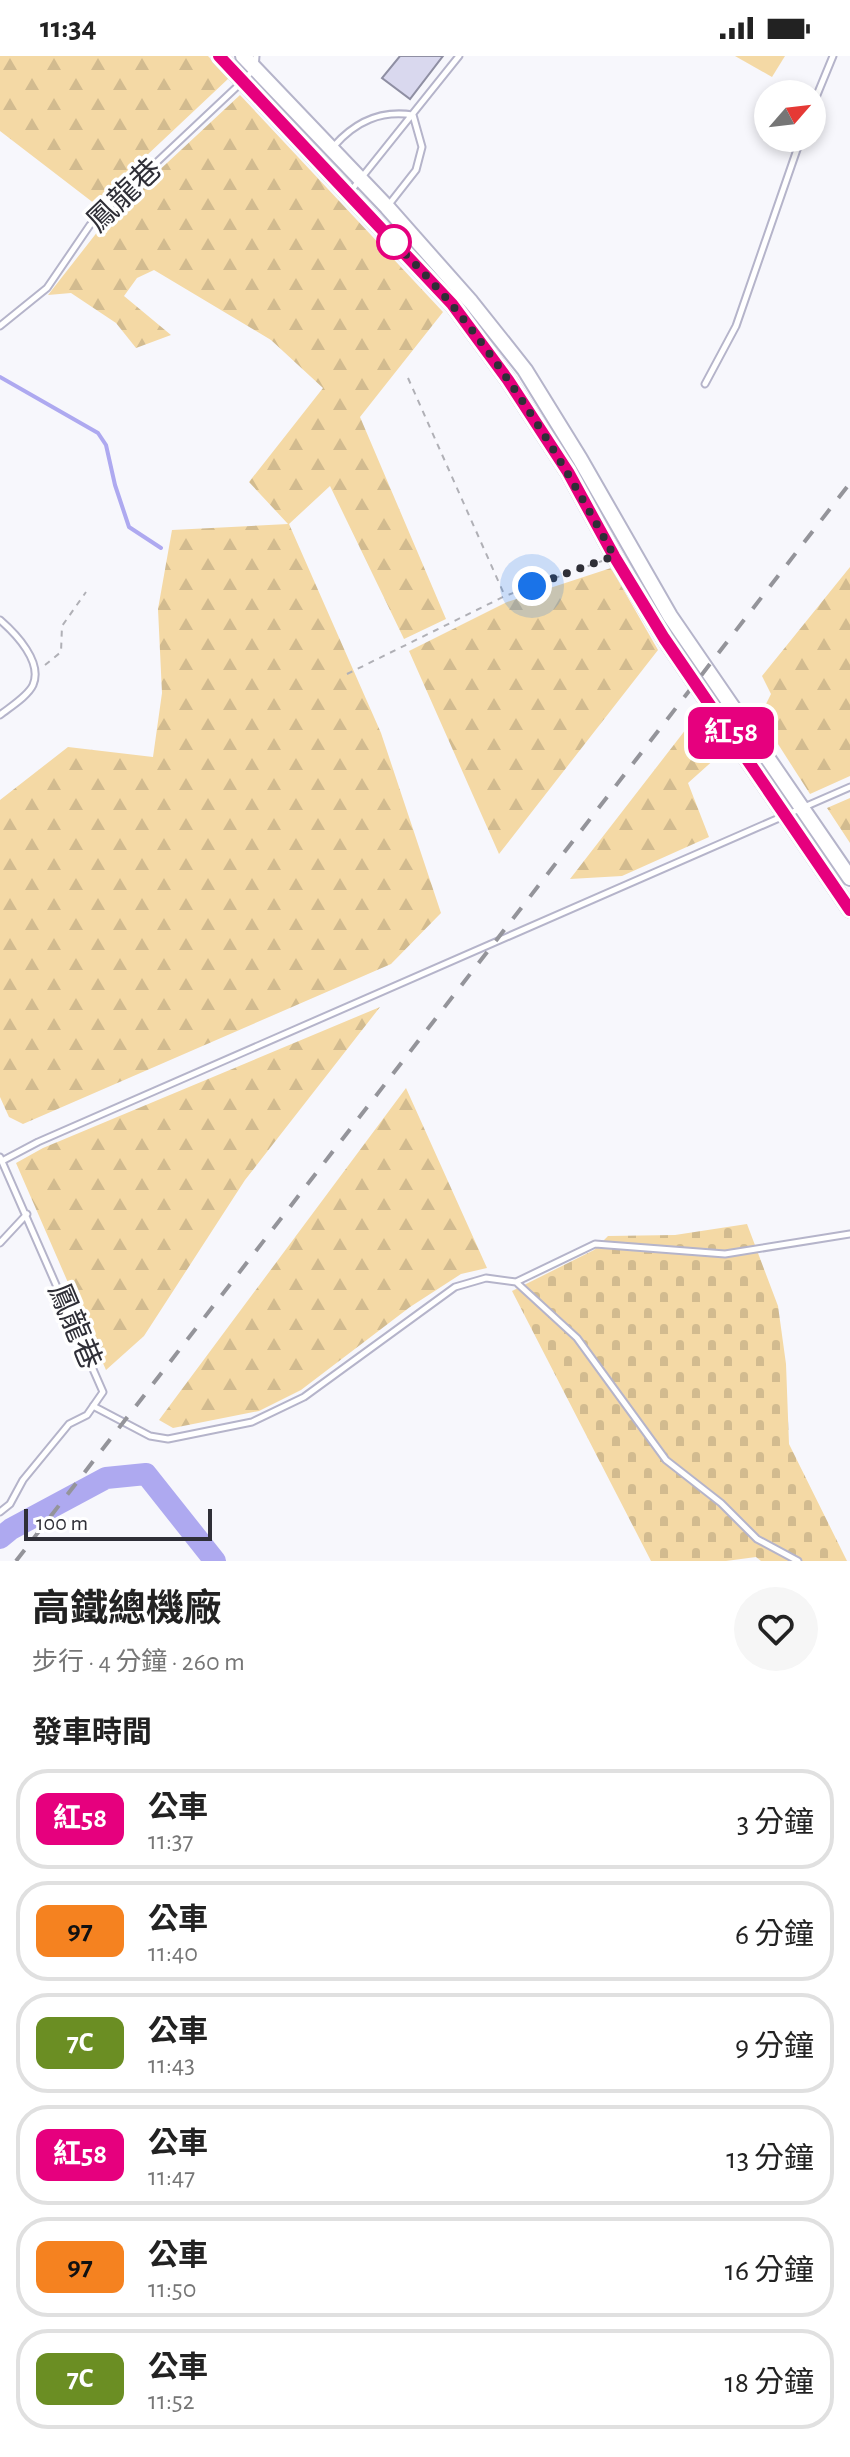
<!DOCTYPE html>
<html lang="zh-TW">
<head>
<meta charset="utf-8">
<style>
  :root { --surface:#fff; --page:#f6f6f6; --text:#222; --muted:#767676; --line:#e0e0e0 }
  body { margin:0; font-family:"Alegreya Sans","Noto Sans TC",sans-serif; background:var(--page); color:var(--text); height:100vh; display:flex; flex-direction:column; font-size:30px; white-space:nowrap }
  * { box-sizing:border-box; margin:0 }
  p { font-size:26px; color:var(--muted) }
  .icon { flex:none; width:44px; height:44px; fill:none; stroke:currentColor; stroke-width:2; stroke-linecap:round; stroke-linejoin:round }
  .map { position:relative; height:1505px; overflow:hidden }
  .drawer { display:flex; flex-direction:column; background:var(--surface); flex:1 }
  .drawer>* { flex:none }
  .badge { padding:0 16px; border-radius:12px; font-size:28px; line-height:52px }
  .needle { width:52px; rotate:62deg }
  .controls { position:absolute; left:754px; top:24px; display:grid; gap:16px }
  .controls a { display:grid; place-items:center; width:72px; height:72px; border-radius:50%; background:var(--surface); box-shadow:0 4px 12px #0003; font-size:40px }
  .scale { position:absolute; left:24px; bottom:20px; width:188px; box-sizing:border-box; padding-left:8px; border:4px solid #2f2f37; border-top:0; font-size:22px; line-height:28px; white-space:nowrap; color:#2f2f37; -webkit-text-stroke:6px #fff; paint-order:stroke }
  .you { position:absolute; width:40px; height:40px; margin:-20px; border:6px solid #fff; border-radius:50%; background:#1a73e8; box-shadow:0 0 0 12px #1a73e833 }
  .map>.badge { position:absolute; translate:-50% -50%; box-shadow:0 0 0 4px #fff }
  h2 { padding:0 32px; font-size:30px; line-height:72px }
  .round { display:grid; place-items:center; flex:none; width:84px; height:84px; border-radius:42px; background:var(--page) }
  .headline { display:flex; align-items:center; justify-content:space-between; height:136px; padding:0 32px }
  h1 { font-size:38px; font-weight:700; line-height:60px }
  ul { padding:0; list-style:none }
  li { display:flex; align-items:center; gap:24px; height:100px; margin:0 16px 12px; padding:0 16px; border:4px solid var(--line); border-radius:32px }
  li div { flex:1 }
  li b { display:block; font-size:30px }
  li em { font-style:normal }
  li .badge { min-width:88px; font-weight:700; text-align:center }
  .status { display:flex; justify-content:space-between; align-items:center; height:56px; padding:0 40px; background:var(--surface); direction:ltr }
  .status svg { height:22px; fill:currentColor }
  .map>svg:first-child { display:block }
  .grass { fill:#f4d9a5 }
  .forest { fill:url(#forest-firs) }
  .cemetery { fill:url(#cemetery-stones) }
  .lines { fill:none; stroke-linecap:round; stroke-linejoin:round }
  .stream { stroke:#aea9f0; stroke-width:4 }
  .river { stroke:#aea9f0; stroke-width:22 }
  .building { fill:#d9d8ee; stroke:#8f8fa3; stroke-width:2 }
  .lane-casing { stroke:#b5b4ca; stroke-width:9 }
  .secondary-casing { stroke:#b5b4ca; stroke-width:18 }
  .path { stroke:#b0b0b6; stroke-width:2; stroke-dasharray:6 6; stroke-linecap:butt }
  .lane { stroke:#fff; stroke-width:5 }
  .secondary { stroke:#fff; stroke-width:14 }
  .rail { stroke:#94949a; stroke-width:4; stroke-dasharray:14 14; stroke-linecap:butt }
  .line-casing { stroke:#fff; stroke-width:18 }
  .line { stroke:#e6007e; stroke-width:12 }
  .walk { stroke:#2f2f37; stroke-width:8; stroke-dasharray:0 14.4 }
  .stop-dot { fill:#fff; stroke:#e6007e; stroke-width:4 }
  .labels { text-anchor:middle; stroke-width:7; stroke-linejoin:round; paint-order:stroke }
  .street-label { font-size:30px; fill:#2f2f37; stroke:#fff }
</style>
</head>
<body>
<div class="status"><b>11:34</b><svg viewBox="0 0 49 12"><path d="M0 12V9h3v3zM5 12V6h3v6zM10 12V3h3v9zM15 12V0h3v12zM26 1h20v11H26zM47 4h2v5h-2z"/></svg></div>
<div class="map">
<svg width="850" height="1505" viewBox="0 0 850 1505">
  <defs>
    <pattern id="forest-firs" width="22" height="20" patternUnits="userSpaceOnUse" patternTransform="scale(2)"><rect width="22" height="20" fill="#f4d9a5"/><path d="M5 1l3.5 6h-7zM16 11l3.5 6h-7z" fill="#d2bb8f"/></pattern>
    <pattern id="cemetery-stones" width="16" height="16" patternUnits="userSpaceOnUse" patternTransform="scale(2)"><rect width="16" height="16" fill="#f4d9a5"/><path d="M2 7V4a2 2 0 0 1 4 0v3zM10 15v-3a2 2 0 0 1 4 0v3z" fill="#d2bb8f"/></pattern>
  </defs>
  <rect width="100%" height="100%" fill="#f7f7fc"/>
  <!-- grass -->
  <path class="grass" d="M735,0h50l-13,21z"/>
  <!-- forest -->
  <path class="forest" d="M0,0h208l21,22 -134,126 -95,-73z
    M240,39l203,217 -83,105 86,202 -42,20 -74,-153 -41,38 92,209 60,180 -50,51 -368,160 -14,-7 -9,-20v-297l68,-53 85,10 9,-64 -4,-84 14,-79 116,-6 -39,-42 74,-94 -52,-48 -117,-70 -17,8 -13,18 47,39 -35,13 -20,-25 -45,-30 -23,2 61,-78z
    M850,511v209l-40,18 -50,-78 11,-22 -9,-18z
    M611,512l47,82 -159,204 -90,-203 98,-49z
    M700,655l26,38 -38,34 21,54 -87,39 -52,3z
    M850,742v45l-23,-35z
    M380,951l-135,173 -101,156 -38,34 -90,-207 27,-15z
    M406,1032l81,180 -26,6 -51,33 -109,83 -42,21 -86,17 -14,-8z"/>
  <!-- cemetery -->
  <path class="cemetery" d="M747,1168l31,82 8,58 3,80 58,117h-86l-5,-4 -30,4h-75l-139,-270 82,-41 14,-14 67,-1z"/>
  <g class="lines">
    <!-- stream -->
    <path class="stream" d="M0,321l98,56 8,12 9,40 14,42 32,21"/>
    <!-- river -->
    <path class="river" d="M0,1482l11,-9 95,-51 40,-4 69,87"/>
  </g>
  <!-- building -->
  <path class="building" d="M400,0h43l-33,43 -28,-21z"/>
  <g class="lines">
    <!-- lane casing -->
    <g class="lane-casing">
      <path id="lane" d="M812,51l21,-51
        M334,90c22,-25 47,-36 79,-31l9,32 -6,23 -29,37
        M350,136l109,-136
        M0,270l47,-38 43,-63 153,-144 12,-13 1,-12
        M705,328l31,-58 65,-188
        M0,564c16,14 43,42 33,65 -5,11 -23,22 -33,30
        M0,1101l103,235 -16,23 -18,9 -46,56 -13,24 -10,8
        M2,1105l36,-19 812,-355
        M0,1187l27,-29
        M516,1226l79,-38 130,10 125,-20
        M93,1350l57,30 18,3 84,-17 52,-25 151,-110 31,-9 30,4 61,56 89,122 55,43 36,36 41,22"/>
    </g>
    <!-- secondary casing -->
    <g class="secondary-casing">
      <path id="secondary" d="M219,0l233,248 56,76 60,92 46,84 50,82 186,272
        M243,0l144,151 84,95 54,68 55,89 90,157 180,262"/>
    </g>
    <!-- path -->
    <path class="path" d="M408,322l96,216
      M45,609l16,-13 1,-26 24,-34
      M347,618l158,-78 97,-35"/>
    <!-- lane -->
    <use href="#lane" class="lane"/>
    <!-- secondary -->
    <use href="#secondary" class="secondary"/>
    <!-- rail -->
    <path class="rail" d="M16,1505l834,-1078"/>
  </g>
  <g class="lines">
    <!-- line casing -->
    <g class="line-casing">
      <path id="line" d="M219,0l233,248 56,76 60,92 46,84 50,82 186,272"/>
    </g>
    <!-- line -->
    <use href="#line" class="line"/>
    <!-- walk -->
    <path class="walk" d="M394,186l-4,-4c21,22 43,44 62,67 63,77 115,164 162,251l-82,30"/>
  </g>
  <!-- markers -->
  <circle class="stop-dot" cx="394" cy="186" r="16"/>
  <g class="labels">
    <!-- street labels -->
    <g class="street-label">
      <text transform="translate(124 139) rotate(-44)" y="10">鳳龍巷</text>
      <text transform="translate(75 1270) rotate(67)" y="10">鳳龍巷</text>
    </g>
  </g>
</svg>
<div class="controls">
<a><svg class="needle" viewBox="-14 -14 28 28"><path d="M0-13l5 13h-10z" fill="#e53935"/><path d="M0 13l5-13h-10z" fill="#767676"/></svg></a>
</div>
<div class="scale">100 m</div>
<div class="you" style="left:532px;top:530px"></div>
<b class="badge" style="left:731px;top:677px;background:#e6007e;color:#fff">紅58</b>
</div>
<section class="drawer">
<div class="headline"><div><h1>高鐵總機廠</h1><p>步行 · 4 分鐘 · 260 m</p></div><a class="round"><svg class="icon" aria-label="heart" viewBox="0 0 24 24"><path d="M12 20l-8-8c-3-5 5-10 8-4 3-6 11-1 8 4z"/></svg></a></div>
<h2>發車時間</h2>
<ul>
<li><span class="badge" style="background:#e6007e;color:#fff">紅58</span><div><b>公車</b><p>11:37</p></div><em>3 分鐘</em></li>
<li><span class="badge" style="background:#f58220;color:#111">97</span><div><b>公車</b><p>11:40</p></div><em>6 分鐘</em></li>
<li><span class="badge" style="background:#6b8e23;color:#fff">7C</span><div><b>公車</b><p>11:43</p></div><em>9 分鐘</em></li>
<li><span class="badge" style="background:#e6007e;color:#fff">紅58</span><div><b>公車</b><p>11:47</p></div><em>13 分鐘</em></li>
<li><span class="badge" style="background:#f58220;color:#111">97</span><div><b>公車</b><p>11:50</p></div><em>16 分鐘</em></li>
<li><span class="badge" style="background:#6b8e23;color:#fff">7C</span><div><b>公車</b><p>11:52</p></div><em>18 分鐘</em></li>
</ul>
</section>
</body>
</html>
